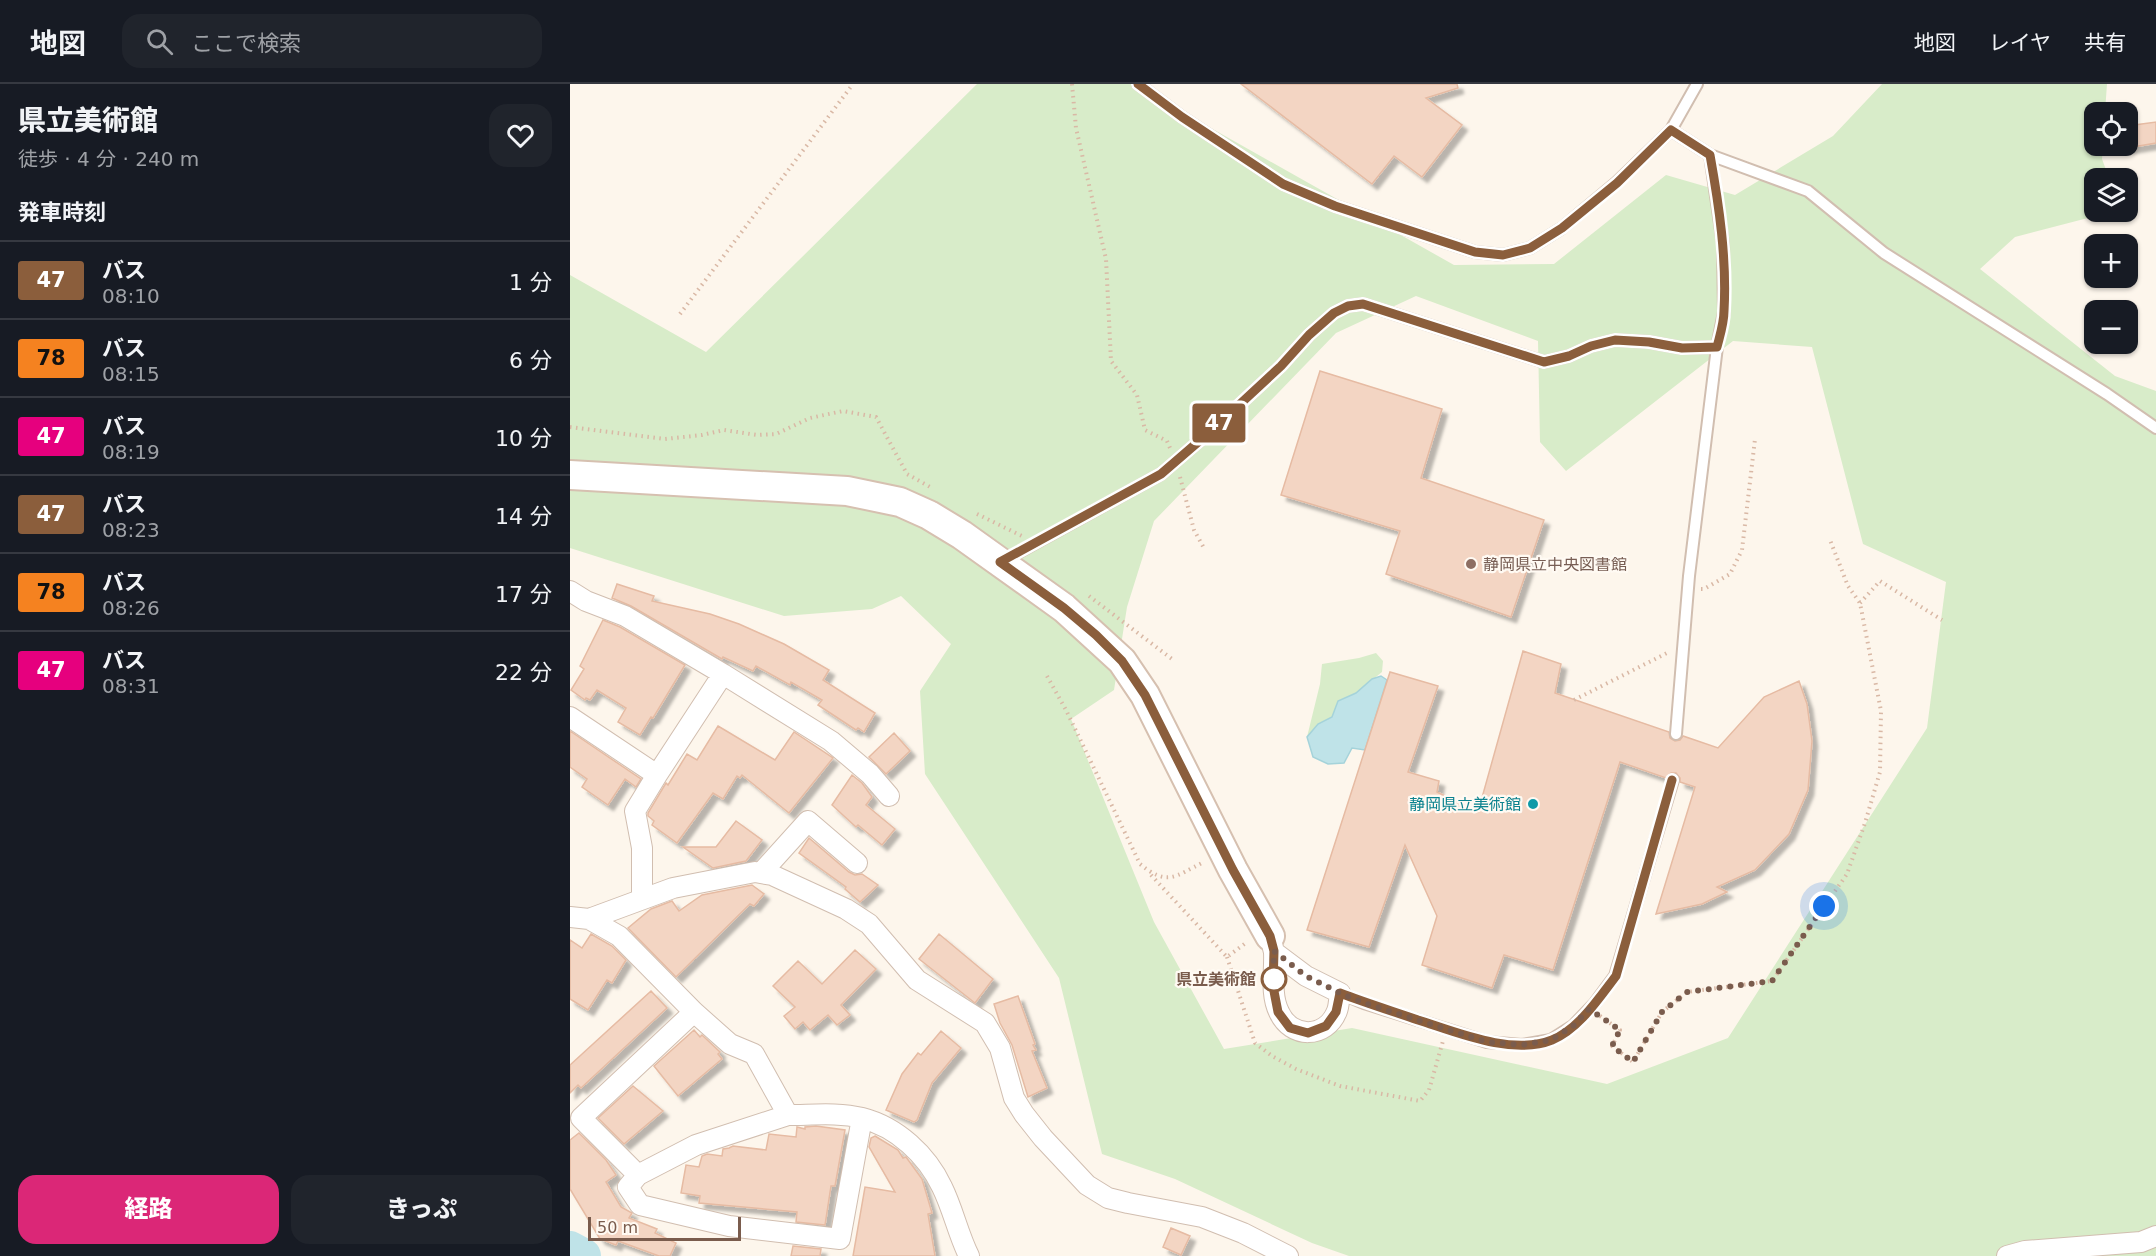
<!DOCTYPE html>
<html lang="ja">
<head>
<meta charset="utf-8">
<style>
  :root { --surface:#171b24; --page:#20242c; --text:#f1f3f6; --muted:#9ea1a6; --line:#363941; --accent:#db2777 }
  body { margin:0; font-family:"DejaVu Sans","Noto Sans JP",sans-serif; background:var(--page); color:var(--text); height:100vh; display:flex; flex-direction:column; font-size:22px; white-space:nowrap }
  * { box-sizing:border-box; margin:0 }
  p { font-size:20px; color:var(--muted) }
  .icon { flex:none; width:33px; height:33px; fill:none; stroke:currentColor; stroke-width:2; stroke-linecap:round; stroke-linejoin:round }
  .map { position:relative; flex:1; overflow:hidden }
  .panel { display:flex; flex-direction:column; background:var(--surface); width:570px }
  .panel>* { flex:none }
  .badge { padding:0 12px; border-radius:4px; font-size:21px; line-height:39px }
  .controls { position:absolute; left:1514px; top:18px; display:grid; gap:12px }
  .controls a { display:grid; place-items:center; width:54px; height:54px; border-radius:12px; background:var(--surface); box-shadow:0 2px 4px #0004; font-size:30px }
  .scale { position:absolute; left:18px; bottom:15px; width:153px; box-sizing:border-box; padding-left:6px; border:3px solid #7a5c4d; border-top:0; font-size:16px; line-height:21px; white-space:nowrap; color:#7a5c4d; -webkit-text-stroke:4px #fffaf3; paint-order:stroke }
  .you { position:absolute; width:30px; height:30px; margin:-15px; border:4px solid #fff; border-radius:50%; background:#1a73e8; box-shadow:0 0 0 9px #1a73e833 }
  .map>.badge { position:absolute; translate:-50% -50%; box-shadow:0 0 0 3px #fff }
  h2 { padding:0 18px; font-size:22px; line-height:54px }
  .round { display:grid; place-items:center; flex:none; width:63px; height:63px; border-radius:18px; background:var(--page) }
  .head { display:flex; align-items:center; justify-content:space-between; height:102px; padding:0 18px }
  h1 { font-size:28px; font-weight:800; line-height:45px }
  .button { display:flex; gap:12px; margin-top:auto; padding:12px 18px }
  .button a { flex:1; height:69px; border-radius:18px; background:var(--accent); color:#fff; font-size:24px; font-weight:800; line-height:69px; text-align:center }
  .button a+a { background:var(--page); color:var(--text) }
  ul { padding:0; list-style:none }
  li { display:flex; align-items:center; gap:18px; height:78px; padding:0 18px; border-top:2px solid var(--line) }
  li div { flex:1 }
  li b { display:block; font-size:22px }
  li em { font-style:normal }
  li .badge { min-width:66px; font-weight:700; text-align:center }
  header { display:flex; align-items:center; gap:36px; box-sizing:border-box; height:84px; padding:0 30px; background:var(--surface); border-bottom:2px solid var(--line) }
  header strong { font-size:28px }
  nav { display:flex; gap:33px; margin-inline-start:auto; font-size:21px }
  .search { width:420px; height:54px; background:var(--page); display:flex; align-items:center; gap:15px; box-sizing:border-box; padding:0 21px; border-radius:18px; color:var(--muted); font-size:22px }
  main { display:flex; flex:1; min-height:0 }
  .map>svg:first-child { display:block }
  .green { fill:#d8ecc9; fill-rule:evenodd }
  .water { fill:#bfe3e8; stroke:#a5d3da; stroke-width:1.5 }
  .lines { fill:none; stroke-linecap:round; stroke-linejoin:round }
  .river { stroke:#bfe3e8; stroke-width:36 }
  .building { fill:#f3d5c3; stroke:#e6bba3; stroke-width:1.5; filter:url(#shadow) }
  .lane-casing { stroke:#d1beb0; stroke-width:14 }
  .street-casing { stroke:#d1beb0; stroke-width:22 }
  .secondary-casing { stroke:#d6c0b0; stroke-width:32 }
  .path { stroke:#d9b8a5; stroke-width:4; stroke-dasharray:1.5 4.5; stroke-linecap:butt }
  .lane { stroke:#fff; stroke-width:10 }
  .street { stroke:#fff; stroke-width:20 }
  .secondary { stroke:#fff; stroke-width:28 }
  .line-casing { stroke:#fff; stroke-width:14 }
  .line { stroke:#8b5e3c; stroke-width:9 }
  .walk { stroke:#7a5c4d; stroke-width:6; stroke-dasharray:0 10.8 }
  .education-dot { fill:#8d6e63; stroke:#fffaf3; stroke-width:2 }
  .culture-dot { fill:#0f9aa8; stroke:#fffaf3; stroke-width:2 }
  .stop-dot { fill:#fff; stroke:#8b5e3c; stroke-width:3 }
  .labels { text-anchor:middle; stroke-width:4.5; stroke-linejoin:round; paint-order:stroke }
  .education-label { font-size:16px; fill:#785e54; stroke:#fffaf3; text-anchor:start }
  .culture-label { font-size:16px; fill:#0d838f; stroke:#fffaf3; text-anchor:end }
  .stop-label { font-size:16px; font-weight:bold; fill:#7a5c4d; stroke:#fffaf3; text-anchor:end }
</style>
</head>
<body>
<header>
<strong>地図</strong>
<div class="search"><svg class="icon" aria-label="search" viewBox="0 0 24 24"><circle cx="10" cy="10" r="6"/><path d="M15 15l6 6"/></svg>ここで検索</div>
<nav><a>地図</a><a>レイヤ</a><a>共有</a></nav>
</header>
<main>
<section class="panel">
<div class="head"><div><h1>県立美術館</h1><p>徒歩 · 4 分 · 240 m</p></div><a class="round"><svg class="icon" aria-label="heart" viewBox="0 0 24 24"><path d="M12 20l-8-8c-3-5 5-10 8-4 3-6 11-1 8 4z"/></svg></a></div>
<h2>発車時刻</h2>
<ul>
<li><span class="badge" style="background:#8b5e3c;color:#fff">47</span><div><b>バス</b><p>08:10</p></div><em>1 分</em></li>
<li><span class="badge" style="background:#f58220;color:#111">78</span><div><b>バス</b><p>08:15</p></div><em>6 分</em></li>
<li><span class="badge" style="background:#e6007e;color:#fff">47</span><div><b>バス</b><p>08:19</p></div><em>10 分</em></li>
<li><span class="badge" style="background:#8b5e3c;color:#fff">47</span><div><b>バス</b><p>08:23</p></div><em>14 分</em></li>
<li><span class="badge" style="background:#f58220;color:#111">78</span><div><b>バス</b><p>08:26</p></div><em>17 分</em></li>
<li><span class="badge" style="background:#e6007e;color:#fff">47</span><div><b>バス</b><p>08:31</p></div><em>22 分</em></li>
</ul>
<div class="button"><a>経路</a><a>きっぷ</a></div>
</section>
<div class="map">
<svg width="1586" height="1172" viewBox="0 0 1586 1172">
  <defs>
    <filter id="shadow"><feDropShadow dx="5.5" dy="5.5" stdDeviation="1.5" flood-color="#0004"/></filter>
  </defs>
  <rect width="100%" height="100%" fill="#fdf6ec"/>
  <!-- green -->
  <path class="green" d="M407,0h156l321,181 100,-1 112,-89 69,20 98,-59 49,-52h225l-2,28h-11v34h9l-1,13 7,19h-15v34h17l-96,25 -35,32 135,107 41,15v865h-807l-37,-13 -137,-64 -73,-25 -43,-176 -134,-204 -5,-83 31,-47 -50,-48 -29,13 -88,7 -214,-68v-273l136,77zM846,212l122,45 2,101 26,29 167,-130 79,6 51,197 83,38 -19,146 -199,310 -121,46 -255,-56 -128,21 -70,-127 -83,-203 43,-29 13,-83 27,-86 182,-188z
    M806,569l7,8 -1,11 -26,21 -18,8 -6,16 -14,7 -11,13 13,-53 2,-20 37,-6z"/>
  <!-- water -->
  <path class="water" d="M811,592l6,4 -22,70 -13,-2 -8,15 -16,1 -15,-7 -6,-20 11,-13 14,-7 6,-16 18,-8 16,-14z"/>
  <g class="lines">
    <!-- river -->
    <path class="river" d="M0,1165l13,7"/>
  </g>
  <!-- building -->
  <path class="building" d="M671,0h216l1,4 -32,10 36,27 -40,52 -28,-21 -22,28z
    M1586,38v21l-29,5v-22z
    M750,287l122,38 -21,69 123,42 -33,97 -125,-43 14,-43 -119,-36z
    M47,500l37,12 -2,5 58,13 29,10 45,20 45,26 -6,10 52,33 -11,19 -6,-4 -2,2 -38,-25 4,-5 -31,-18 -1,3 -34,-19 -3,5 -30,-14 -1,2 -91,-53 -19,-8z
    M33,536l17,7 65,38 -32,53 -2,-1 -11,18 -22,-13 8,-14 -29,-18 -7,10 -4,-2 -1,2 -14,-10 13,-21 -4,-3z
    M953,567l38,13 -6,29 114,39 1,6 5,3 5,-1 3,-4 35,12 46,-51 35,-16 8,23 5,37 -4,49 -19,44 -34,36 -38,17 10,5 -25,12 -46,10 39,-127 -15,-5v-4l-4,-5h-5l-5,5 -46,-16 -67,208 -49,-15 -12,33 -70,-23 15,-49 -32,-71 -36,102 -62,-17 83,-258 48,14 -30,86 31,9 -2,11 41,20z
    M148,642l57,34 19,-28 39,26 -44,55 -47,-38 -2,3 -3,-2 -14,23 -10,-6 -36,50 -25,-18 2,-4 -6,-5v-3l18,-30 2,2 19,-31 10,6z
    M0,647l71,48 -5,8 -11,-8 -17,26 -26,-18 5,-8 -17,-12z
    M324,649l16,18 -24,23 -17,-17z
    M282,691l10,8 10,14 -6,8 29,24 -13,16 -24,-20 -2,2 -24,-22z
    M166,737l26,19 -16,21 -33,7 -30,-21h33z
    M239,754l40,34 6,3 7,-1 16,11 -18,17 -15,-13 1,-2 -47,-34z
    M182,801l12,9 -10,12 -4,-2 -74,73 -48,-49 23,-19 21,-8 7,10 23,-16z
    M21,850l21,12 14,14 -14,23 -5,-3 -19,30 -18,-11v-59l12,8z
    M369,850l54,45 -18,24 -56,-44z
    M285,866l21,19 -35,36 9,10 -13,10 -9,-10 -18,15 -7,-8 -8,7 -11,-13 11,-9 -22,-21 25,-25 24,23z
    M81,907l16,17 -86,80 -3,-3 -8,8v-28z
    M448,912l17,48 -2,1 3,5 -4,1 15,37 -19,9 -16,-52 -12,-22 -6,-19z
    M124,946l6,7 2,-2 18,17 -2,2 4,5 -44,37 -24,-30z
    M371,947l20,17 -29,35 -15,37 -3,2 -28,-12 16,-36 16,-21 3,2z
    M63,1002l30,25 -39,33 -26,-26z
    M246,1042l29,4 -10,56h-4l-6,39 -29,-3 1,-10 -98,-9 1,-7 -19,-3 5,-28 13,2 3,-11 5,-2 15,2 1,-7 6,-1 4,-2 33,4 3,-16 27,3 1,-10 8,2v-2z
    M9,1049l27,27 10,15 -10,7 15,25 11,6 -3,5 28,11 -2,4 21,10 -6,13h-11l-41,-15 -2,4 -16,-6 -30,-50v-49z
    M305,1052l23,14 5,8 3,-1 16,22 10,34 -4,1 7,42h-82l12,-69 30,5 -26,-45 2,-9z
    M601,1144l19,8 -9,19 -18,-8z
    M223,1162l28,3 -1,7h-29z"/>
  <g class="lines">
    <!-- lane casing -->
    <g class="lane-casing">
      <path id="lane" d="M568,0l44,33 101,67 52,22 140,46 28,3 27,-7 32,-20 55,-46 54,-52 26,-46
        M1101,46l39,25 98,36 76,62 223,141 49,34
        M433,477l158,-87 51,-44 69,-64 28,-31 25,-22 14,-7 15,-2 181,58 25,-6 22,-10 24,-6 34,2 33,6 35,-1
        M1106,650l13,-158 28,-229 7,-35 -1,-68 -13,-89
        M770,909l24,10 123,39 35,3 29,-5 22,-14 22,-23 20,-27 58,-196"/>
    </g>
    <!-- street casing -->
    <g class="street-casing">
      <path id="street" d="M0,507l16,10 39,15 98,58 -66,101 -22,36 7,37v50
        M153,590l108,67 39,33 19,22
        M0,633l87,58
        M191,789l47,-52 49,42
        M0,833l19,2 30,17 75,76 36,32 24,10 34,61c24,0 50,-3 74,3 35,9 65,37 80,69 11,22 16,47 27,69
        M19,835l84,-31 82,-16 17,3 74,34 23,15 48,56 68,43 15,25 14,50 10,16 19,24 44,47 21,13 20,5 74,14 41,16 45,23
        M700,852l4,16 32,24 34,17c-1,6 -1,13 -3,18 -11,28 -46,28 -58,1 -9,-18 -4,-41 -5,-60
        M218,1031l-92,30 -58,30 -10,12 12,18 89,21 111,13 22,-121
        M68,1091l-57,-57 113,-106
        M1437,1172l18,-5 116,-9 15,-6"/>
    </g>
    <!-- secondary casing -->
    <g class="secondary-casing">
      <path id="secondary" d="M0,391l277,16 53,11 29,13 33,20 102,73 58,53 23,34 88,175 37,66"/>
    </g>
    <!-- path -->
    <path class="path" d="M502,0l4,44 30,131 5,102 26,34 8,35 22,11 3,7
      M110,230l173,-230
      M0,343l95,12 37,-4 22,-5 33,5 19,-1 34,-16 33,-7 33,6 31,57 25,14
      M610,393l14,53 11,20
      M407,430l45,22
      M1131,505h3l26,-15 12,-24 13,-111
      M519,512l83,63
      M1290,519l20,-22 62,39
      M477,592l19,34 74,154c28,23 35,12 64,-2
      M1004,616l95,-48
      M581,791l76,82 20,-15
      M657,873l28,86 17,13 24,13 44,17 80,15 9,-11 14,-49
      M1030,932l20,14 -8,16 21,16 29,-50 25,-20 85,-11 75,-107 18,-51 15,-51 1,-61 -21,-108 -12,-17 -18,-46"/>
    <!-- lane -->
    <use href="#lane" class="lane"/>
    <!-- street -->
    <use href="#street" class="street"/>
    <!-- secondary -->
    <use href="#secondary" class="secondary"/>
  </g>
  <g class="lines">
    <!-- line casing -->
    <g class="line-casing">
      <path id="line" d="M568,0l44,33 101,67 52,22 140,46 28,3 27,-7 32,-20 55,-45 54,-53 39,25c9,50 17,104 14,156 0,12 -4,24 -7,36l-35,1 -33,-6 -34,-2 -24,6 -22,10 -25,6 -181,-58 -15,2 -14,7 -25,22 -28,31 -69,64 -51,44 -161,88 64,46 32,27 26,26 23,34 88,175 37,66 4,15 -1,35 5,26 12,16 18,5 18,-7 10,-14 4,-19c26,10 52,18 78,27 38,12 94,36 134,20 27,-11 47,-42 64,-64l56,-196"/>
    </g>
    <!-- line -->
    <use href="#line" class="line"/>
    <!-- walk -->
    <path class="walk" d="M704,895l-1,7 1,-35 32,25 34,17 24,10 123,39 35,3 29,-5 22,-14 16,-17 31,21 -8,16 21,16 29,-50 25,-20 85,-11 52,-75"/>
  </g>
  <!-- markers -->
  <circle class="education-dot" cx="901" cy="480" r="6"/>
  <circle class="culture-dot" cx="963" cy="720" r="6"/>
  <circle class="stop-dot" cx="704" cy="895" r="12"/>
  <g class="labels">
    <!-- education labels -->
    <g class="education-label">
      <text x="913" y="486">静岡県立中央図書館</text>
    </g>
    <!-- culture labels -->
    <g class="culture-label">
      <text x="951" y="726">静岡県立美術館</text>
    </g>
    <!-- stop labels -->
    <g class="stop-label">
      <text x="686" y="901">県立美術館</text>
    </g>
  </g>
</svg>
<div class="controls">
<a><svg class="icon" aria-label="locate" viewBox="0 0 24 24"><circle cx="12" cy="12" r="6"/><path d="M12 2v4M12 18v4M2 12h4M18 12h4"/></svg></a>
<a><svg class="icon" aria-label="layers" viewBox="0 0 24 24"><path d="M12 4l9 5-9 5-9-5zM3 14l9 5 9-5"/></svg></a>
<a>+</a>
<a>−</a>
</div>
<div class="scale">50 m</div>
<div class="you" style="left:1254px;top:822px"></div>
<b class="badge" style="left:649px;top:339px;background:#8b5e3c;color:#fff">47</b>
</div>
</main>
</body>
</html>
